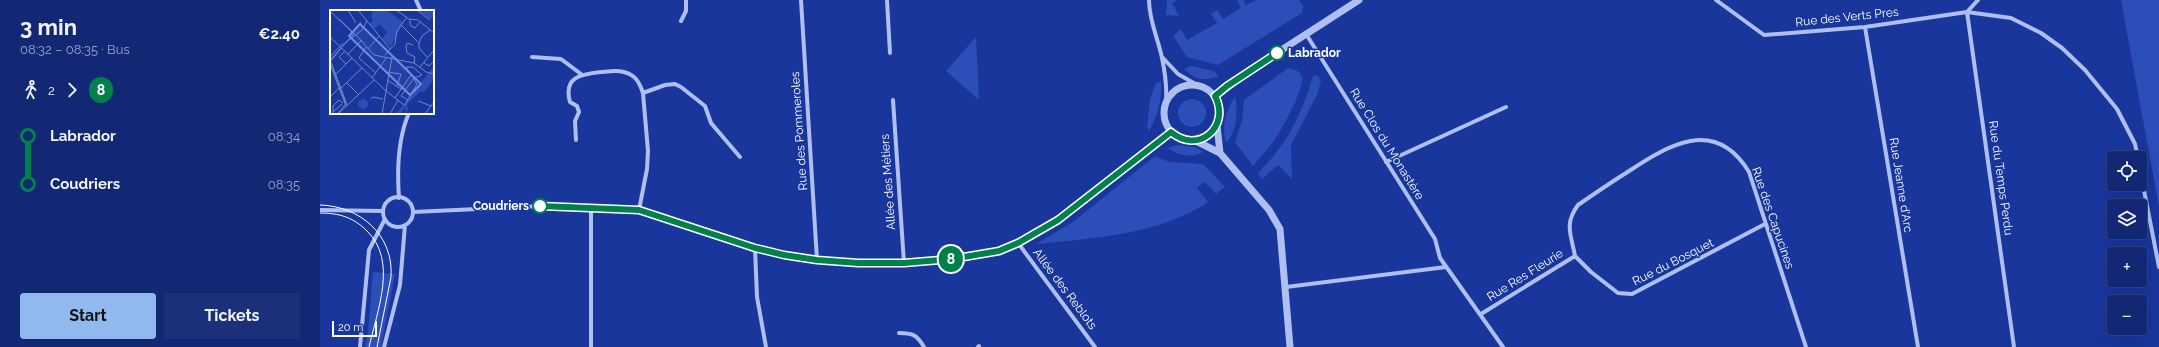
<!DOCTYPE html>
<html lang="en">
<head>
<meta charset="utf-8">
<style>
  :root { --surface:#122875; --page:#1b307a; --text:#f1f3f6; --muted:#9ca6c5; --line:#314487; --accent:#90b9f0 }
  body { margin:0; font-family:Raleway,sans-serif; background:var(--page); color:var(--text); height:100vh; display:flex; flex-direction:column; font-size:15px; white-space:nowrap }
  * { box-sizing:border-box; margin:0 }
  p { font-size:13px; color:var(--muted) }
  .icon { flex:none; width:22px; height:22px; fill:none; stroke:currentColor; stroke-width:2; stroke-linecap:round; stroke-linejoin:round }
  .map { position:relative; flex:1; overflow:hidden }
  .panel { display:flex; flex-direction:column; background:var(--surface); width:320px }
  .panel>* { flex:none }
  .badge { padding:0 8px; border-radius:13px; font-size:14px; line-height:26px }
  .buttons { position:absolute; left:1787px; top:151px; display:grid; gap:8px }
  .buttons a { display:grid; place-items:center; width:40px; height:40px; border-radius:4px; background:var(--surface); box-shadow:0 4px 16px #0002,0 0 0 1px var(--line); font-size:20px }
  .scale { position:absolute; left:12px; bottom:10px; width:45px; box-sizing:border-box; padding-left:4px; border:2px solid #fff; border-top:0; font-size:11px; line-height:14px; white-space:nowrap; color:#fff; -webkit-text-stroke:3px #18369c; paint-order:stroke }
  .map>.badge { position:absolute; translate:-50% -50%; box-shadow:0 0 0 2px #fff }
  .legs { display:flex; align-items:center; gap:6px; height:44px; padding:0 20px; font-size:13px }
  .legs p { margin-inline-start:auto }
  .head { display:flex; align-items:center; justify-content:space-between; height:68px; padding:0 20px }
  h1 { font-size:22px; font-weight:700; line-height:30px }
  .cta { display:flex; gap:8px; margin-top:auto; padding:8px 20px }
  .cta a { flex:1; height:46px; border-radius:4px; background:var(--accent); color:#111; font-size:16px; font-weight:700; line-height:46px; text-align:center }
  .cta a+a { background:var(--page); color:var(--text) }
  ul { padding:0 20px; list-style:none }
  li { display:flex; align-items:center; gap:14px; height:48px; font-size:15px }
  li i { display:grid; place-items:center; width:6px; height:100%; margin:0 5px; background:currentColor }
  li i::after { content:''; width:10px; height:10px; margin:-5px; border:3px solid; border-radius:50%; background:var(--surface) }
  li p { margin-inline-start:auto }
  li:first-child i { background:linear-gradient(#0000 50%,currentColor 0) }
  li:last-child i { background:linear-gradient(currentColor 50%,#0000 0) }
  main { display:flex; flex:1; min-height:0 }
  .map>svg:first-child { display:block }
  .green { fill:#2b4eb9 }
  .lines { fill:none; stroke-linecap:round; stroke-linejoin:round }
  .minor { stroke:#afbff2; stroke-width:4 }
  .tertiary { stroke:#afbff2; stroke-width:7 }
  .tram { stroke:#fff; stroke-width:1 }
  .line-1-casing { stroke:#fff; stroke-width:9 }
  .line-1 { stroke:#00804b; stroke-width:6 }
  .stop-1-dot { fill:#fff; stroke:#00804b; stroke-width:2 }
  .labels { text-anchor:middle; stroke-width:3; stroke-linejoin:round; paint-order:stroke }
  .street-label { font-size:12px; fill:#fff; stroke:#18369c }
  .stop-label { font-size:12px; font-weight:bold; fill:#fff; stroke:#18369c; text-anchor:start }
  .inset-road { fill:none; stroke:#7486c4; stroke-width:1 }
  .view { fill:#6c8ce6; fill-opacity:0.15; stroke:#6c8ce6; stroke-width:2 }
  .inset-edge { fill:none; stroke:#fff; stroke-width:2 }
</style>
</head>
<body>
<main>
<section class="panel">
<div class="head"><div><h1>3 min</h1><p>08:32 – 08:35 · Bus</p></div><b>€2.40</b></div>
<div class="legs"><svg class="icon" aria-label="walk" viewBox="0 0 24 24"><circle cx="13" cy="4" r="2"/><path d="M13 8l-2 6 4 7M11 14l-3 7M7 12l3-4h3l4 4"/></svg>2<svg class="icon" aria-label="forward" viewBox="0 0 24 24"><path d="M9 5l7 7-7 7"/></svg><b class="badge" style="background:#00804b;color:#fff">8</b></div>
<ul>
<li><i style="color:#00804b"></i><b>Labrador</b><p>08:34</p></li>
<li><i style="color:#00804b"></i><b>Coudriers</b><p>08:35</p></li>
</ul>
<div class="cta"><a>Start</a><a>Tickets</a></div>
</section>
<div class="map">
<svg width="1839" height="347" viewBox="0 0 1839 347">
  <rect width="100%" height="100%" fill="#18369c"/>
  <!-- green -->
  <path class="green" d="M847,0h10l-5,3 7,13 -13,-1z
    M917,0h6l3,5 10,-5h43l4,6 -1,7 -84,52 -31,-8 -14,-21 8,-7 6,11 30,-17 -6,-9 6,-4 6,9 18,-11z
    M1801,0h38v207z
    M656,37l3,63 -33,-29z
    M871,66l23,5 5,5c-15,6 -24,4 -35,-7z
    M968,68c6,1 13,3 14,10 2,11 -21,54 -29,64 -6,8 -13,16 -20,24l-18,-24 7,-21 2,-21z
    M997,75l4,6 -4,14 -26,50 1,34 -14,-14 -16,14 -4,-6c31,-32 42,-55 55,-97z
    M841,81c1,18 -3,35 -12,50l-2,-4 3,-28 6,-16z
    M915,96c3,15 2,36 -9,47 -5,-16 0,-33 9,-47z
    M858 113a14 14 0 1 1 28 0a14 14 0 1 1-28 0Z
    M858,145l17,2 8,5c-12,7 -24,3 -36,-4z
    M835,156l14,6 34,2 22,23 -9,7 -11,-12 -8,6 11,14c-49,33 -114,36 -172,42l37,-22z
    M53,272l22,2 -14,73h-16c6,-25 5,-50 8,-75z"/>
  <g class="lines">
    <!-- minor -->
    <path class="minor" d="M96,0l5,11
      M481,0l16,260
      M567,0l3,53
      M829,0c0,21 9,38 13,58 3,14 5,29 4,44
      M1396,0l48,35 101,-8 102,-15 44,6 30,15 21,15 23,22 32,39 18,35 3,14
      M1658,0l-11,12 47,335
      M361,21l5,-10v-11
      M1545,27l53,320
      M986,34l129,205 5,19 63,89
      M212,57l29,2 20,15
      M842,57l16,17 19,11
      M323,93l22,-8 10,-1 6,3 24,19 6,17 29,34
      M573,100l11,163
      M256,140l-1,-19 4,-9 -2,-6 -7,-4c-7,-25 11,-28 31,-30 12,-1 23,-3 33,5 5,4 7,10 9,16l5,58 -1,18 -8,41
      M1066,162l120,-55
      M1820,170l19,97
      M63 212a15 15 0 1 1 30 0a15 15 0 1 1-30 0Z
      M79,198c-2,-27 -1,-60 10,-85
      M0,210l63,1
      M93,212l129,-6 97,4 71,25 74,20 74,8h46l48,-4 47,-8 19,-8 41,-23 112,-88
      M698,243l77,104
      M435,248l2,49 9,50
      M1255,256l16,16 27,21 14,1 133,-70
      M966,287l160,-20
      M1161,314l94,-58c-4,-22 -11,-32 3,-51 16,-11 32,-22 48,-32 42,-28 89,-57 123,-1l57,175
      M579,333c14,0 18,2 25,14
      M40,347l9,-97 16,-31
      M64,347l16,-62 5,-60
      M271,347v-139
      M658,347l1,-1"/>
    <!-- tertiary -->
    <path class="tertiary" d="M844 113a28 28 0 1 1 56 0a28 28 0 1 1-56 0Z
      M895,97l34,-26 110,-71
      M897,125l3,28
      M874,140l26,13 49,57 11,19 10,118"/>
    <!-- tram -->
    <path class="tram" d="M0,205c40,1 74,30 71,72l-14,70
      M0,213c19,0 33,4 47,18 31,30 10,80 2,116"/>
  </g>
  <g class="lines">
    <!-- line-1 casing -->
    <g class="line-1-casing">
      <path id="line-1" d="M220,206l99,4 116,38 29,7 33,5 41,3h46l48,-4 47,-8 19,-8 40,-23 113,-88c27,23 60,-5 44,-36l12,-10 50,-33"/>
    </g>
    <!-- line-1 -->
    <use href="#line-1" class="line-1"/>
  </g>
  <!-- markers -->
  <g class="stop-1-dot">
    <circle cx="957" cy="53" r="7"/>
    <circle cx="220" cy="206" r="7"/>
  </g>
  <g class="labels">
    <!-- street labels -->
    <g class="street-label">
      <text transform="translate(1527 17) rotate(-6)" y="4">Rue des Verts Pres</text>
      <text transform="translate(479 131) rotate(-94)" y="4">Rue des Pommeroles</text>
      <text transform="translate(1067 144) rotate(58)" y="4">Rue Clos du Monastère</text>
      <text transform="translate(1681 178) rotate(82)" y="4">Rue du Temps Perdu</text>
      <text transform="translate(568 182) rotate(-94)" y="4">Allée des Métiers</text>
      <text transform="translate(1581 185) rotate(81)" y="4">Rue Jeanne d'Arc</text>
      <text transform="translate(1453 218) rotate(71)" y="4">Rue des Capucines</text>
      <text transform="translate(1353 262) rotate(-27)" y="4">Rue du Bosquet</text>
      <text transform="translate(1205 275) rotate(-32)" y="4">Rue Res Fleurie</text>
      <text transform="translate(745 289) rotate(53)" y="4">Allée des Reblots</text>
    </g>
    <!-- stop labels -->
    <g class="stop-label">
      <text x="968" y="57">Labrador</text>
      <text x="209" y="210" text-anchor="end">Coudriers</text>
    </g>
  </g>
  <!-- overview -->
  <g transform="translate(10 10)">
    <rect width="104" height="104" fill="#18369c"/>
    <path d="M43,0h13l17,12 -12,25 -9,-8 5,-7 -8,-8 -4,5 -5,-5 3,-4 -2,-3zM88,0h16v7l-4,2zM104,56v13l-10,13 -3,-1 -14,13 1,5 -2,5 -1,-7 -4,7h-5zM28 94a5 5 0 1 1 10 0a5 5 0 1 1-10 0Z" fill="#2b4eb9"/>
    <path class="inset-road" d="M18,0l8,13M28,0l32,39M66,0l13,9 9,1 16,13M87,0l13,10M0,1l24,23 -24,26 16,44 -9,10M9,9l16,15M80,9v6l5,3 5,-6M71,15l18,18M23,21l8,-9M26,25l18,20 40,8 12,9 8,2M0,27l55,53 19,15M83,35l-6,-2 -1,3 1,7 8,4 -1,6M36,37l-7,11 17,15M38,39l11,-13M15,41l-6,6 7,7M18,44l14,-14M55,45l10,-11 2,-13 10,-14M0,47l13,-14M97,47l-8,-9v-5l3,-7 8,-6M1,51l15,-19 16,-12 5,-9M1,52l16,43M94,53l5,3 5,-5M0,54l16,42M76,57h7l9,8 -8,3 -13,18 7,4M90,57l14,-17M58,62l13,2 -4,12M6,64l16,-16M42,68l15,-21M57,70l14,9M17,73l12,12M11,78l21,-20M0,87l9,-9M65,88l16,-23M41,89l2,-2 10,2M88,91l13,5M75,95l12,-21 -11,-17M3,102l9,-8M3,104v-8l6,-6 4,3M8,104l36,-34M52,104l10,-57M60,104l8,-14M95,104l9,-12"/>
    <path class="view" d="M30,14l61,60 -11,11 -61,-59z"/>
    <rect width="104" height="104" class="inset-edge"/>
  </g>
</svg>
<div class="buttons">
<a><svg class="icon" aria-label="locate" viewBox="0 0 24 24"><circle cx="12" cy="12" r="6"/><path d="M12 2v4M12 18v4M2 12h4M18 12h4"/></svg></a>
<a><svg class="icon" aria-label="layers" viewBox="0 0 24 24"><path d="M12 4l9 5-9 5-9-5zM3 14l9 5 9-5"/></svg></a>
<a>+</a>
<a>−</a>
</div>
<div class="scale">20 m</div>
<b class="badge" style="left:631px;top:259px;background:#00804b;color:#fff">8</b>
</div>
</main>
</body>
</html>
